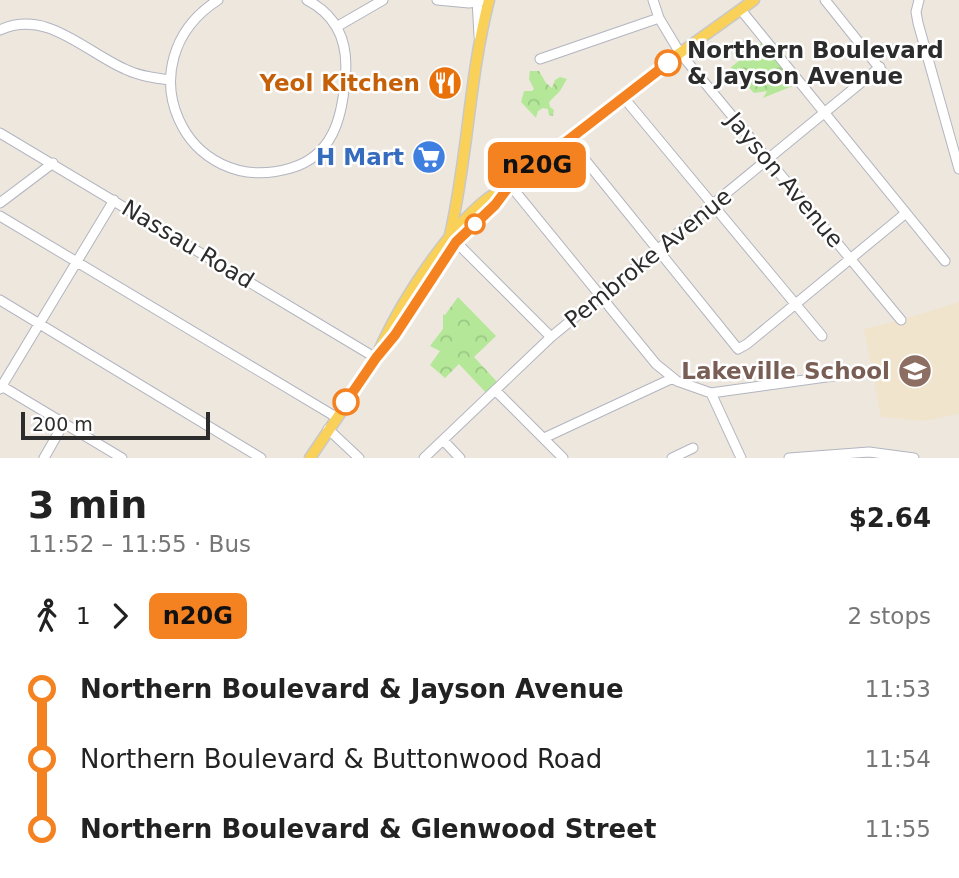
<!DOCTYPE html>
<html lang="en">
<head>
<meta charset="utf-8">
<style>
  :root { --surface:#fff; --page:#f6f6f6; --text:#222; --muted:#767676 }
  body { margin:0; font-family:"DejaVu Sans",sans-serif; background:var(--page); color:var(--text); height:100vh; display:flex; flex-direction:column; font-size:26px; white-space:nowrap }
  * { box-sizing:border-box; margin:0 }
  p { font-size:23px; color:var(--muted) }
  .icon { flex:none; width:38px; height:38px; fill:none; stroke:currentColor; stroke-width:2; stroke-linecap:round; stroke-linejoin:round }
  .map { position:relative; height:458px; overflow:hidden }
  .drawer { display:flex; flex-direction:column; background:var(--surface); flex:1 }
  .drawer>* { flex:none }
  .badge { padding:0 14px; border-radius:10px; font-size:24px; line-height:46px }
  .scale { position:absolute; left:21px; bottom:18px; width:189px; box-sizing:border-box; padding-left:7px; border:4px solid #2c2c2c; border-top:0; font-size:19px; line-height:24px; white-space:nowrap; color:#2c2c2c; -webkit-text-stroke:5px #fff; paint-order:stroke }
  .map>.badge { position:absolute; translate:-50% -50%; box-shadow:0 0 0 4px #fff }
  .legs { display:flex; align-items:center; gap:10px; height:77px; padding:0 28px; font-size:23px }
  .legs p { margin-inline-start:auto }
  .overview { display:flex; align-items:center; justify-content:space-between; height:119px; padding:0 28px }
  h1 { font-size:38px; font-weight:800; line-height:52px }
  ul { padding:0 28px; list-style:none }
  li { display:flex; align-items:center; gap:24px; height:70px; font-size:26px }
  li i { display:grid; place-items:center; width:10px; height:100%; margin:0 9px; background:currentColor }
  li i::after { content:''; width:18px; height:18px; margin:-9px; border:5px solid; border-radius:50%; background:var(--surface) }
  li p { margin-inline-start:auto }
  li:first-child i { background:linear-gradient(#0000 50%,currentColor 0) }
  li:last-child i { background:linear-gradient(currentColor 50%,#0000 0) }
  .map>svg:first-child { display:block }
  .education { fill:#f1e4cd }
  .forest { fill:url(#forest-crowns) }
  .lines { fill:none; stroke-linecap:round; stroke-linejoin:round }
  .minor-casing { stroke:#b2b5c0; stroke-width:11 }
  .major-casing { stroke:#c8c8c8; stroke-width:13 }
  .minor { stroke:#fff; stroke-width:9 }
  .major { stroke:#f9d159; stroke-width:10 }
  .line-1-casing { stroke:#fff; stroke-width:16 }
  .line-1 { stroke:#f58220; stroke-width:10 }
  .stop-1-dot { fill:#fff; stroke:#f58220; stroke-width:3.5 }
  .labels { text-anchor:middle; stroke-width:5; stroke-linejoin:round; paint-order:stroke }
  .stop-label { font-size:23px; font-weight:bold; fill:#2c2c2c; stroke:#fff; text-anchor:start }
  .food-label { font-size:23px; font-weight:bold; fill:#c56008; stroke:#fff; text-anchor:end }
  .shop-label { font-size:23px; font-weight:bold; fill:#366cbe; stroke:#fff; text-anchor:end }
  .street-label { font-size:23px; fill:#2c2c2c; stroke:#fff }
  .education-label { font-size:23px; font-weight:bold; fill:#785e54; stroke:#fff; text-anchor:end }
</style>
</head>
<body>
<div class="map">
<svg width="959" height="458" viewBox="0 0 959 458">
  <defs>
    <pattern id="forest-crowns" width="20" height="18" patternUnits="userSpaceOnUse" patternTransform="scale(1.75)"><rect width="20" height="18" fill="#b4e898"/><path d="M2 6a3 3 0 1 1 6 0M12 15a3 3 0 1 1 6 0" fill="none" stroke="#9bc783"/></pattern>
  </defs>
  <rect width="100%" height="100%" fill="#eee7de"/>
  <!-- education -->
  <path class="education" d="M959,302v112l-35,7 -43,-4 -17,-88 37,-9z"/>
  <!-- forest -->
  <path class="forest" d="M765,40l35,43 -37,15 4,-7 -13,2 -24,-25z
    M530,71h9l7,12 6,5 3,-8 5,-3 7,2 -7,12 -11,11 1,5 4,3 -1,6 -4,-1 -1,-6 -5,-1 -5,3 -2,7 -15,-16 3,-11h8l2,-2 -5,-10z
    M458,297l38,39 -22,21 26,28 -11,11 -30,-32 -14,14 -15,-13 10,-14 -10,-5 13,-17v-15l2,1z"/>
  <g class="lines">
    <!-- minor casing -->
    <g class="minor-casing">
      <path id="minor" d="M218,0c-96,62 -33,200 73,168 41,-12 51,-49 54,-88 4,-34 -5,-63 -38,-80
        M437,0l32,3 17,-3
        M477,0l2,36
        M653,0l6,18 21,35 221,267
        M825,0l60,75
        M919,0l-3,12 2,11 41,146
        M741,10l204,251
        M338,26l45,-26
        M0,30c47,-22 86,23 127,40 13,6 28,8 43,10
        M540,59l119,-41
        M624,98l198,238
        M0,133l376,225
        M569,140l169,209 9,-5 159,-131
        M510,185l146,179 21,17 34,12 30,65
        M0,203l53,-40
        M0,216l336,201
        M456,242l95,95
        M0,300l261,158
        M0,385l122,73
        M0,389l114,-189
        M495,390l68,68
        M711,393l144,-20
        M328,429l31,29
        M544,438l129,-60
        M443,440l17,18
        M44,458l20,-35
        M424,458l127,-121 329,-270
        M672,458l21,-10
        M789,458l80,-6 45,6"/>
    </g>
    <!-- major casing -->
    <g class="major-casing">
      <path id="major" d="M450,235c18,-78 19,-158 39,-235
        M376,358c20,-49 69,-126 111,-159 7,-5 15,-9 23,-14l170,-132 74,-53
        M310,458l146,-216 39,-37 11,-15"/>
    </g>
    <!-- minor -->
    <use href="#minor" class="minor"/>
    <!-- major -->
    <use href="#major" class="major"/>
  </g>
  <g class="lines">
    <!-- line-1 casing -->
    <g class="line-1-casing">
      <path id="line-1" d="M346,402l30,-44 19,-23 61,-93 39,-37 15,-20 158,-122"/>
    </g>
    <!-- line-1 -->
    <use href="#line-1" class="line-1"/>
  </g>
  <!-- icons -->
  <defs>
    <g id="restaurant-disc" transform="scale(1.75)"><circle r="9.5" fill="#e8710a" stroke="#fff"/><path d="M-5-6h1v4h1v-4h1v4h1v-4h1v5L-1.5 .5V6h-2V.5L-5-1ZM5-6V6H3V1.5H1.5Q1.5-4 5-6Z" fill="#fff"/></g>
    <g id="supermarket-disc" transform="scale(1.75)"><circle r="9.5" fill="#3f7fe0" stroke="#fff"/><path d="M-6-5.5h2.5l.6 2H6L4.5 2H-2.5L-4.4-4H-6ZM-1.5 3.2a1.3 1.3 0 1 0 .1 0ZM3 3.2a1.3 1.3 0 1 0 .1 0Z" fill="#fff"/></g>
    <g id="school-disc" transform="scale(1.75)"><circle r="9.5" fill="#8d6e63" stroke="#fff"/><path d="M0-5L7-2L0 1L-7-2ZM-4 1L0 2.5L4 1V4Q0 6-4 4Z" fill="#fff"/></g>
  </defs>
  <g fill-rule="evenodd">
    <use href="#restaurant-disc" x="445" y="83"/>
    <use href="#supermarket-disc" x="429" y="157"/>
    <use href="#school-disc" x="915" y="371"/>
  </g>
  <!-- markers -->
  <g class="stop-1-dot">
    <circle cx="668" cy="63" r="12"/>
    <circle cx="475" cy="224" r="9"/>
    <circle cx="346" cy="402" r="12"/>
  </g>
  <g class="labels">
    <!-- stop labels -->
    <g class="stop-label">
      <text x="687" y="58">Northern Boulevard<tspan x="687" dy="26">&amp; Jayson Avenue</tspan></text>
    </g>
    <!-- food labels -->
    <g class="food-label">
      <text x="420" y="91">Yeol Kitchen</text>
    </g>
    <!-- shop labels -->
    <g class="shop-label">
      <text x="404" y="165">H Mart</text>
    </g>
    <!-- street labels -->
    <g class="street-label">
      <text transform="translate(785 180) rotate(50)" y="8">Jayson Avenue</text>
      <text transform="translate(188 244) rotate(31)" y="8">Nassau Road</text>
      <text transform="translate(648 258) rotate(-39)" y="8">Pembroke Avenue</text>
    </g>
    <!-- education labels -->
    <g class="education-label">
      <text x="890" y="379">Lakeville School</text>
    </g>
  </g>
</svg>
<div class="scale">200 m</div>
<b class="badge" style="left:537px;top:165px;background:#f58220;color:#111">n20G</b>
</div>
<section class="drawer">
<div class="overview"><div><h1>3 min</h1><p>11:52 – 11:55 · Bus</p></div><b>$2.64</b></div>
<div class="legs"><svg class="icon" aria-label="walk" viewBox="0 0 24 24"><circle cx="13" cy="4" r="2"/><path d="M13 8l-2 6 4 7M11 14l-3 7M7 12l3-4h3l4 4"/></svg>1<svg class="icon" aria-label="forward" viewBox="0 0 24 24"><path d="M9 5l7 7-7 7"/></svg><b class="badge" style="background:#f58220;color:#111">n20G</b><p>2 stops</p></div>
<ul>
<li><i style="color:#f58220"></i><b>Northern Boulevard &amp; Jayson Avenue</b><p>11:53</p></li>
<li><i style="color:#f58220"></i><span>Northern Boulevard &amp; Buttonwood Road</span><p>11:54</p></li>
<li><i style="color:#f58220"></i><b>Northern Boulevard &amp; Glenwood Street</b><p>11:55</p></li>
</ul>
</section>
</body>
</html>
